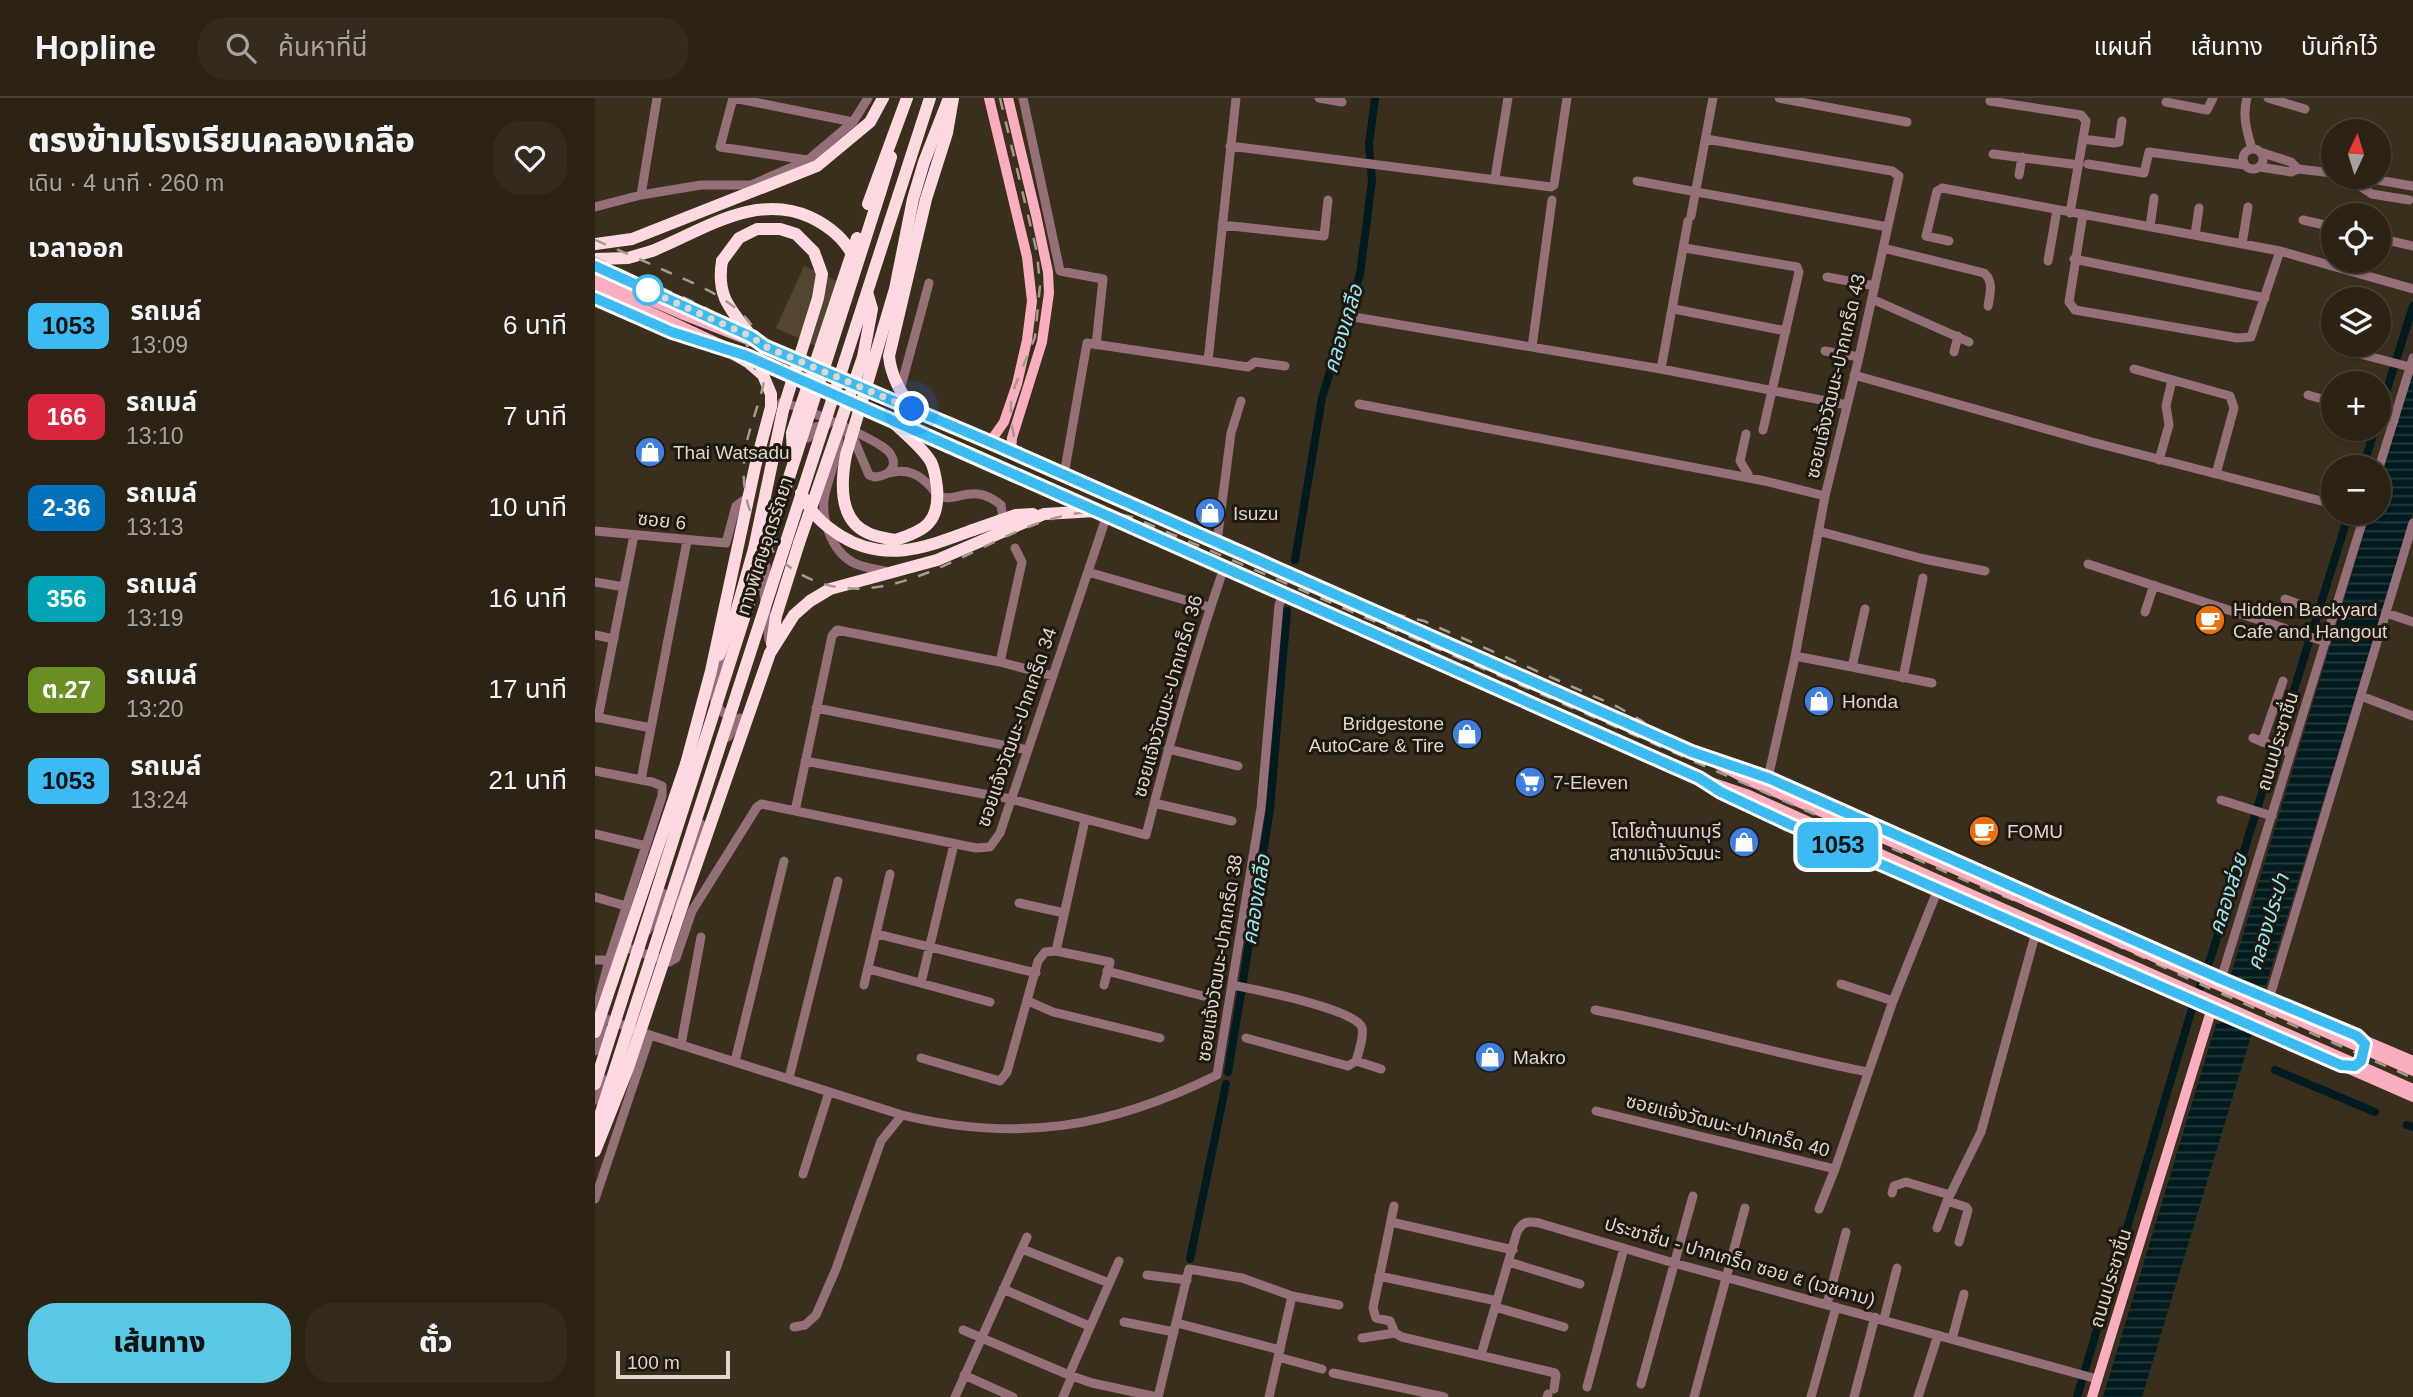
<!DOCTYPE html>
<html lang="th">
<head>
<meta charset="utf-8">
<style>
  :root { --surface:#2c2315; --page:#342b1e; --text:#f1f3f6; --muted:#a6a4a0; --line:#484034; --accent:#58c8e4 }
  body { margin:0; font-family:Helvetica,"Noto Sans Thai",sans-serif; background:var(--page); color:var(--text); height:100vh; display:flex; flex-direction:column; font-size:26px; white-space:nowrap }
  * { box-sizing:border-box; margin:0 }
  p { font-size:23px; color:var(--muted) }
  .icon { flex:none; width:38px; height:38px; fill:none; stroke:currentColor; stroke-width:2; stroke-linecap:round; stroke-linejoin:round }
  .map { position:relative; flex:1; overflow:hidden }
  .sheet { display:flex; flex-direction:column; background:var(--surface); width:595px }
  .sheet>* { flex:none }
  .badge { padding:0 14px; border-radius:10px; font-size:24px; line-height:46px }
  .needle { width:46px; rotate:4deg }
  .controls { position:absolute; left:1726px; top:21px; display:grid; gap:14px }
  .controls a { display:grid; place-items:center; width:70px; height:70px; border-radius:50%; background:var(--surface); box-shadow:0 2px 5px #0004,0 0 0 2px var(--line); font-size:35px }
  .scale { position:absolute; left:21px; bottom:18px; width:114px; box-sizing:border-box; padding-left:7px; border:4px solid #dfd7cc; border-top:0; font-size:19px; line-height:24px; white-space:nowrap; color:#dfd7cc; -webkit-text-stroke:5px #1d1810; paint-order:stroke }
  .you { position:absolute; width:35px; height:35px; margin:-18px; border:5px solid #fff; border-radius:50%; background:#1a73e8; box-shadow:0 0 0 10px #1a73e833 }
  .map>.badge { position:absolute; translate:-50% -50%; box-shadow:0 0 0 4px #fff }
  h2 { padding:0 28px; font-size:26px; line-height:63px }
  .round { display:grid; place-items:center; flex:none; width:74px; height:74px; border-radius:28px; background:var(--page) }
  .head { display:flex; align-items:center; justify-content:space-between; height:119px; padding:0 28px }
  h1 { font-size:33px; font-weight:800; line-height:52px }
  .action { display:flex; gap:14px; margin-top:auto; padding:14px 28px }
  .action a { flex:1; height:80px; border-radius:28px; background:var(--accent); color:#111; font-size:28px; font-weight:800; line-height:80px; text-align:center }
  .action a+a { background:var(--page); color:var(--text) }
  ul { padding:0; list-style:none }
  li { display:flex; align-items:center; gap:21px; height:91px; padding:0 28px }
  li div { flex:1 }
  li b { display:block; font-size:26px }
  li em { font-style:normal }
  li .badge { min-width:77px; font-weight:700; text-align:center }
  header { display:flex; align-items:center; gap:42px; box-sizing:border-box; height:98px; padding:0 35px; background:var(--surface); border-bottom:2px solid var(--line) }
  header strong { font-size:33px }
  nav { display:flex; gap:38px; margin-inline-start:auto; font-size:24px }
  .search { width:490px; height:63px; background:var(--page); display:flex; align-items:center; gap:18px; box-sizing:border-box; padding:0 24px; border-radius:28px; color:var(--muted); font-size:26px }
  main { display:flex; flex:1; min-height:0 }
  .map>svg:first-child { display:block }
  .park { fill:#524633 }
  .water { fill:url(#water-rules) }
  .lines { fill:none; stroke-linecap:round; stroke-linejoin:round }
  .canal { stroke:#001b1f; stroke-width:8 }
  .minor { stroke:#957078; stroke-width:9 }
  .major { stroke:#faaec0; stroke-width:10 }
  .highway { stroke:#ffd9e1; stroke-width:12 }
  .rail { stroke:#a49b8d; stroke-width:2.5; stroke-dasharray:12 12; stroke-linecap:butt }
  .major-bridge { stroke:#faaec0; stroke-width:10 }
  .highway-bridge { stroke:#ffd9e1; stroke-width:12 }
  .line-casing { stroke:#fff; stroke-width:16 }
  .line { stroke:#3cbbf2; stroke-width:10 }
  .walk { stroke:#dfd7cc; stroke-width:7; stroke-dasharray:0 12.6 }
  .stop-dot { fill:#fff; stroke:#3cbbf2; stroke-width:3.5 }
  .labels { text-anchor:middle; stroke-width:6; stroke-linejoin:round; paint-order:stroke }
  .street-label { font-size:19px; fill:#dfd7cc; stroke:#1d1810 }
  .poi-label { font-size:19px; fill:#dfd7cc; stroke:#1d1810; text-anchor:start }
  .water-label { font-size:21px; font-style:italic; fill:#9be8f2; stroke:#1d1810 }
</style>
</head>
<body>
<header>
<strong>Hopline</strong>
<div class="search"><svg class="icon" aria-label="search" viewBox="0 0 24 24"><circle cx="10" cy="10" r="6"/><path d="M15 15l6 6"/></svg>ค้นหาที่นี่</div>
<nav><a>แผนที่</a><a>เส้นทาง</a><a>บันทึกไว้</a></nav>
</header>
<main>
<section class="sheet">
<div class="head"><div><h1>ตรงข้ามโรงเรียนคลองเกลือ</h1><p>เดิน · 4 นาที · 260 m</p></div><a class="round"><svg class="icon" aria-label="heart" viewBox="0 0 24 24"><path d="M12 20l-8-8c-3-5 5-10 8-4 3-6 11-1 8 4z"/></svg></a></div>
<h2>เวลาออก</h2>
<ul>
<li><span class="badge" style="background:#3cbbf2;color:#111">1053</span><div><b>รถเมล์</b><p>13:09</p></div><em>6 นาที</em></li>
<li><span class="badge" style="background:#d7263d;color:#fff">166</span><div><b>รถเมล์</b><p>13:10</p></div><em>7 นาที</em></li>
<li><span class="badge" style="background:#0072bc;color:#fff">2-36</span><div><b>รถเมล์</b><p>13:13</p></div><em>10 นาที</em></li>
<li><span class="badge" style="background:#00a3b4;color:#fff">356</span><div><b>รถเมล์</b><p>13:19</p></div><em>16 นาที</em></li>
<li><span class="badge" style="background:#6b8e23;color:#fff">ต.27</span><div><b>รถเมล์</b><p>13:20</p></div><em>17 นาที</em></li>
<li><span class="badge" style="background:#3cbbf2;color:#111">1053</span><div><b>รถเมล์</b><p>13:24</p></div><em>21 นาที</em></li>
</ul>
<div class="action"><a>เส้นทาง</a><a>ตั๋ว</a></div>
</section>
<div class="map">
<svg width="1818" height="1299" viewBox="0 0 1818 1299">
  <defs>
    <pattern id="water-rules" width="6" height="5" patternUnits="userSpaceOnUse" patternTransform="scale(1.75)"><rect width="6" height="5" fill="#001b1f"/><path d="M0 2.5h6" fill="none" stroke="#253b3e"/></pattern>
  </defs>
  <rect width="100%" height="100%" fill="#3a2f1c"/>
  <!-- park -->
  <path class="park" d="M209,168l51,23 -28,62 -51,-23z"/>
  <!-- water -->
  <path class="water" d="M1818,274v140l-148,476 -34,-14 139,-461h8v-27z
    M1629,924l28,11 -110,364h-39l113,-373z"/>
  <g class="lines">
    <!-- canal -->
    <path class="canal" d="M1783,320l35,-112
      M1768,369l12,-38
      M700,462l27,-162 38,-124 12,-93 -3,-37 6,-46
      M648,883l27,-172 17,-198
      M1680,972l100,42
      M633,974l13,-79
      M1812,1027l6,2
      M595,1161l36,-175
      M1482,1299l113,-382 21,-58 138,-444"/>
    <!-- minor -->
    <path class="minor" d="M138,0l-13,49 87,13
      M139,0l119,24
      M428,0l37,173 43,8 -7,66
      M724,0l23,4
      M1184,0l128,24
      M1652,0c-5,18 0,34 5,51
      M1673,0l37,11
      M1395,3l91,14 5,6 -16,92
      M1571,4l41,8 6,-12
      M1111,41l186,32 7,5 -40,181 -34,139 -31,166 -26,116
      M1488,41l31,4 5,-1 3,-21
      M635,48l321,41 3,-2 13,-87
      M1648 61a10 10 0 1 1 20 0a10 10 0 1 1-20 0Z
      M1665,54l31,10 7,7
      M1398,56l86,11
      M1493,66l56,9 5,-21 96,13
      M1665,69l31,5 7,-3 35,4
      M1424,77l3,-18
      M1751,79l26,17 37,6
      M1766,79l51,9
      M900,80l13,-80
      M1042,83l251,46
      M46,97l16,-97
      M0,109l46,-12 60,-10h50l57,-25 45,-38 15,-24
      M1488,116l-14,88 6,8 162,28 14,-1 29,-86
      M1096,118l22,-118
      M1708,122l30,7
      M627,127l102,11 4,-36
      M1555,129l4,-29
      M1600,137l4,-27
      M1783,140l35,8
      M1354,143l-23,-5 11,-45 5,-3 338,63 133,38
      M1647,146l6,-37
      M1090,150l112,19 2,5 -36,158
      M1288,150l101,25c10,8 6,21 4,33
      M1479,161l191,39
      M1453,163l9,-51
      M1232,179l48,9
      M1277,201l97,43
      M1079,211l112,22
      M759,219l307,52 186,36
      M1754,247l7,8 54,14
      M937,249l20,-147
      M1230,253l34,6
      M1359,254l4,-16
      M613,263l28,-263
      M1066,271l27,-148
      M1539,271l96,27 4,12 -18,66
      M1259,277l238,67 241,62
      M305,292l29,-107
      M1713,297l25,7
      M186,305c17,1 86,33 102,44 6,4 12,11 10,19 -3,8 -10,10 -18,11l-6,-2 -14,-33 -12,-14
      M764,306l406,77 60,15
      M1783,318l16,5
      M1151,336l-6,27 8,13 1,4
      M244,338c-1,20 -9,38 -14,58 -5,23 6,56 27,68 10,6 26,7 38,10
      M213,340l7,-11 12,-2
      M1564,362l10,-35 -3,-19 6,-26
      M1783,373l35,-113
      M294,375c18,-5 30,1 43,15 1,2 5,7 7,8 18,8 33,-15 62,9l2,14
      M469,377l23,-132 161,24 7,-5 30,4
      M0,433l131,12 10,-37 12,-9
      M1223,433l106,28 61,12
      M622,444l14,-109 10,-32
      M1493,466l238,78
      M171,468l-2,27 5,47
      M493,474l121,35
      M0,484l29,5
      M1690,501l48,18
      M1550,514l9,-27
      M1791,515l27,9
      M0,537l19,4
      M129,552c-8,26 -24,56 10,68
      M1200,558l57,11 13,-58
      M405,564l22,-100 -7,-14
      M1257,569l80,16
      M1308,580l20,-100
      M1766,598l52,20
      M221,610l212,42
      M0,619l56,11
      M3,620l36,-183
      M133,639l12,-19
      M1658,640l38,15
      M1667,644l21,-61
      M573,651l70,17
      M210,663l206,38 135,36c23,-90 47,-179 78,-267
      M0,673l57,11 10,4v10l-53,164 -14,55 55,20 252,80c116,28 208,13 315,-40l44,-267 18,-203 4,-10
      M46,682l46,-239
      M1626,702l51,16
      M559,705l78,18
      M200,713l37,-175 5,-6 163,32 53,14
      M0,736l51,12
      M0,799l31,9
      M424,805l45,10
      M79,813l27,-87
      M52,833l7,-10 9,-28
      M282,836l159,39
      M24,847l50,17 7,-4 16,-47 65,-104 4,-3 215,44 14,-1 10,-14 107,-318
      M461,853l29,-131
      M0,862h14
      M274,871l121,33
      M512,873l96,25
      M1626,881l144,-466
      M326,885l33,-139
      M1246,886l52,17
      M269,887l26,-111
      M637,887c20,4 126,24 130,43 2,9 -3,24 -6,33l-8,5 -102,-28
      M1674,901l144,-476
      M433,903l25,11 107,26
      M1000,912c92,18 181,44 272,62
      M86,947l20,-108
      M0,953l8,-24
      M326,960l79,23 7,-9 31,-111 7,-9 11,-1 54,11 -6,23
      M140,963l49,-200
      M761,963l25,8
      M194,980l49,-197
      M0,1002l7,-22
      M1001,1013l239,58 58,-168 45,-112
      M208,1076l26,-82
      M1297,1095l2,-7 12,-4 44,13
      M0,1101l55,-164
      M799,1108l-21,102 3,10 14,3 5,12 7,4 153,36 1,2 -2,14
      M1224,1111l16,-40
      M796,1124l122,28
      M1342,1130l10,-27
      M1364,1144l9,-32 -2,-3 -19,-6 34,-69 55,-200
      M427,1151l87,34
      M914,1164l71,22
      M552,1177l40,5
      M784,1178l118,25
      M408,1191l86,37
      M1232,1206l19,-72
      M900,1209l69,20
      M1289,1221l13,-51
      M529,1224l50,10
      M582,1225l103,27
      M199,1229l11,-2 11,-10 20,-46 45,-128 21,-26
      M368,1232l106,45 23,8 65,14
      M767,1240l33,-5
      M1357,1241l12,-45
      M886,1257l36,-123c6,-11 11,-11 22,-9l135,40 423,116
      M683,1259l44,12
      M738,1275l111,24
      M369,1277l49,22
      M474,1277l50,-114
      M1046,1286l52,-188
      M992,1289l37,-139
      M360,1299l72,-160
      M468,1299l9,-21
      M563,1299l31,-128 53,9 50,18 47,9
      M674,1299l23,-101
      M952,1299l1,-3
      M1099,1299l51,-189
      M1216,1299l25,-90
      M1259,1299l21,-80
      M1323,1299l20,-62"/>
    <!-- major -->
    <path class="major" d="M394,0l38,159 5,44 -5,39 -10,44 -13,38 -14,20
      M413,0l28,117 12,57 1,21 -7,49 -30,96 -1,14
      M0,168l114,52
      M0,178l86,38 83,32 226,96 718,317 46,24 191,82
      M0,188l226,105 275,120 475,212 128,55 50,17 190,85
      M0,200l77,34 39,13
      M1139,668l34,12 453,201 192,82
      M1124,693l116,53 578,253
      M1497,1299l120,-389"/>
    <!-- highway -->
    <path class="highway" d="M285,95l11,-36
      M0,146l37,-5 185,-73 53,-44 13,-24
      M0,161l33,-1 24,-7
      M127,163c-6,36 9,49 30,76
      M317,311c-11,-17 -21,-32 -23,-53l37,-157 21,-66 6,-35
      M298,324c12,12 30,26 38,40 4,8 5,18 6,26 3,34 -12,43 -42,52
      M378,432l43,-15 17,-1
      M177,546l4,-28 23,-73
      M124,557l16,-39 19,-67
      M91,666l25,-93 44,-204 16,-60v-13l-8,-19 -15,-13 -23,-13
      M88,805l87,-250 24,-38 16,-14 20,-12 107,-29 107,-46 52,-3"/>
    <!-- rail -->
    <path class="rail" d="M405,0l37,155 3,32 -5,52 -20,49 -4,14v22l3,14 11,19 16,13 104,45
      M0,142c24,10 49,21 73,32 44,19 98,40 97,98 0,20 -13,49 -18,71 -8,39 -2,73 22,105 11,16 28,28 46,35 82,32 166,-45 244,-64 25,-7 49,-6 73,0l304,131 537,236 90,36 130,61 220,97
      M0,160c23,11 46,21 69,31 46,20 91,36 92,93
      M752,504l77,19 194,86 24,14 31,27"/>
    <!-- major-bridge -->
    <path class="major-bridge" d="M1350,767l468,206
      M1344,782l474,209"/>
    <!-- highway-bridge -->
    <path class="highway-bridge" d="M273,106l39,-106
      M57,153c50,-20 103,-59 158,-34 19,9 34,21 43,39
      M127,163l17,-23 18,-9h23l16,5 18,18 8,22 -4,24 -35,112 -29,139
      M198,360l-1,-25 65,-195
      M206,395c10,20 21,31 40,43 45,28 86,11 132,-6
      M300,442c-9,-2 -19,-3 -27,-7 -30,-13 -27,-52 -22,-78l49,-166 18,-90 11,-37 25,-64
      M204,445l64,-186 9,-48 -5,-17
      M0,934l91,-268
      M0,986l285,-891
      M0,1033l335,-1033
      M0,1053l33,-83 55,-165"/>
  </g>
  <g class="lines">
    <!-- line casing -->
    <g class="line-casing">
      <path id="line" d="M0,168l157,71 12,9 226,96 702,310 76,26 453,201 136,57 8,8 -4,17 -6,5 -14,-1 -552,-241 -68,-32 -22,-14 -952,-422 -75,-24 -77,-34"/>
    </g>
    <!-- line -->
    <use href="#line" class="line"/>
    <!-- walk -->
    <path class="walk" d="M53,192l-3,-1 107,48 12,9 148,63"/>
  </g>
  <!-- icons -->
  <defs>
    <g id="shop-disc" transform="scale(1.575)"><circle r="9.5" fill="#3f7fe0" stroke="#1d1810"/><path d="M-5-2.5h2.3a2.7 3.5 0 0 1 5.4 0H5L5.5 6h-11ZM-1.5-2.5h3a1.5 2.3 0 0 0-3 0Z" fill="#fff"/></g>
    <g id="cafe-disc" transform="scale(1.575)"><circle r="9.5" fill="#e8710a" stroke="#1d1810"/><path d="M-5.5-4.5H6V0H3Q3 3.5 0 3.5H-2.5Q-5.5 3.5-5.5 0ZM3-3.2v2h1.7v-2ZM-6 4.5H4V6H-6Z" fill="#fff"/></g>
    <g id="supermarket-disc" transform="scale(1.575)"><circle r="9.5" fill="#3f7fe0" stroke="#1d1810"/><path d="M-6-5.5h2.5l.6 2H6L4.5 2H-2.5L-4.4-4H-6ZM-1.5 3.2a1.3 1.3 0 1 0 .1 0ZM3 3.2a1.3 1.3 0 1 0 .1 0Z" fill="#fff"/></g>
  </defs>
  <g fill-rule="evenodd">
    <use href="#shop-disc" x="55" y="354"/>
    <use href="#shop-disc" x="615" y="415"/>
    <use href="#cafe-disc" x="1615" y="522"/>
    <use href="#shop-disc" x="1224" y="603"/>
    <use href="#shop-disc" x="872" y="636"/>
    <use href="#supermarket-disc" x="935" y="684"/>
    <use href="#cafe-disc" x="1389" y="733"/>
    <use href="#shop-disc" x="1149" y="744"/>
    <use href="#shop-disc" x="895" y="959"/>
  </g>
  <!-- markers -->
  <circle class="stop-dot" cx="53" cy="192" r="14"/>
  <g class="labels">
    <!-- street labels -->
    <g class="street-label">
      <text transform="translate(1240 278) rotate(-77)" y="7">ซอยแจ้งวัฒนะ-ปากเกร็ด 43</text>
      <text transform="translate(67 422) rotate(6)" y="7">ซอย 6</text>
      <text transform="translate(169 448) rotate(-72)" y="7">ทางพิเศษอุดรรัถยา</text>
      <text transform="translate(572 598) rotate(-74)" y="7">ซอยแจ้งวัฒนะ-ปากเกร็ด 36</text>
      <text transform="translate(421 629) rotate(-71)" y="7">ซอยแจ้งวัฒนะ-ปากเกร็ด 34</text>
      <text transform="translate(1682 643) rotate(-73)" y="7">ถนนประชาชื่น</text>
      <text transform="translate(624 860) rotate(-81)" y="7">ซอยแจ้งวัฒนะ-ปากเกร็ด 38</text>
      <text transform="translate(1133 1027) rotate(14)" y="7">ซอยแจ้งวัฒนะ-ปากเกร็ด 40</text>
      <text transform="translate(1145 1163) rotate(16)" y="7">ประชาชื่น - ปากเกร็ด ซอย ๕ (เวชคาม)</text>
      <text transform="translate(1515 1180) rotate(-73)" y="7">ถนนประชาชื่น</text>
    </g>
    <!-- poi labels -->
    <g class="poi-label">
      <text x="78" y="361">Thai Watsadu</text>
      <text x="638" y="422">Isuzu</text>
      <text x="1638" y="518">Hidden Backyard<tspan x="1638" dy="22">Cafe and Hangout</tspan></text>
      <text x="1247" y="610">Honda</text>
      <text x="849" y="632" text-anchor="end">Bridgestone<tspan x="849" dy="22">AutoCare &amp; Tire</tspan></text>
      <text x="958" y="691">7-Eleven</text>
      <text x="1126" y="740" text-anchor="end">โตโยต้านนทบุรี<tspan x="1126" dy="22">สาขาแจ้งวัฒนะ</tspan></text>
      <text x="1412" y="740">FOMU</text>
      <text x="918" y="966">Makro</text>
    </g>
    <!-- water labels -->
    <g class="water-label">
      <text transform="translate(748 231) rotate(-73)" y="7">คลองเกลือ</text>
      <text transform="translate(1633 796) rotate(-72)" y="7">คลองส่วย</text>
      <text transform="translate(661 802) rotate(-81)" y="7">คลองเกลือ</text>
      <text transform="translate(1673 824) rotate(-73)" y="7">คลองประปา</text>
    </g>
  </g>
</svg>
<div class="controls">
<a><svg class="needle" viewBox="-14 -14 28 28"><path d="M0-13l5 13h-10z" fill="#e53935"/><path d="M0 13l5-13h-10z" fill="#a6a4a0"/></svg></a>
<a><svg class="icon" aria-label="locate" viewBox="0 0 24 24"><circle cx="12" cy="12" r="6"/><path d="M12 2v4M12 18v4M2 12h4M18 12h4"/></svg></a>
<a><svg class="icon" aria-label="layers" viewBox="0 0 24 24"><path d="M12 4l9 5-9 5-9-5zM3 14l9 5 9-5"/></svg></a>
<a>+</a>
<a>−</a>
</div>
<div class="scale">100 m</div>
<div class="you" style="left:317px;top:311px"></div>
<b class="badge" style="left:1243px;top:747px;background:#3cbbf2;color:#111">1053</b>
</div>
</main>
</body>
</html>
